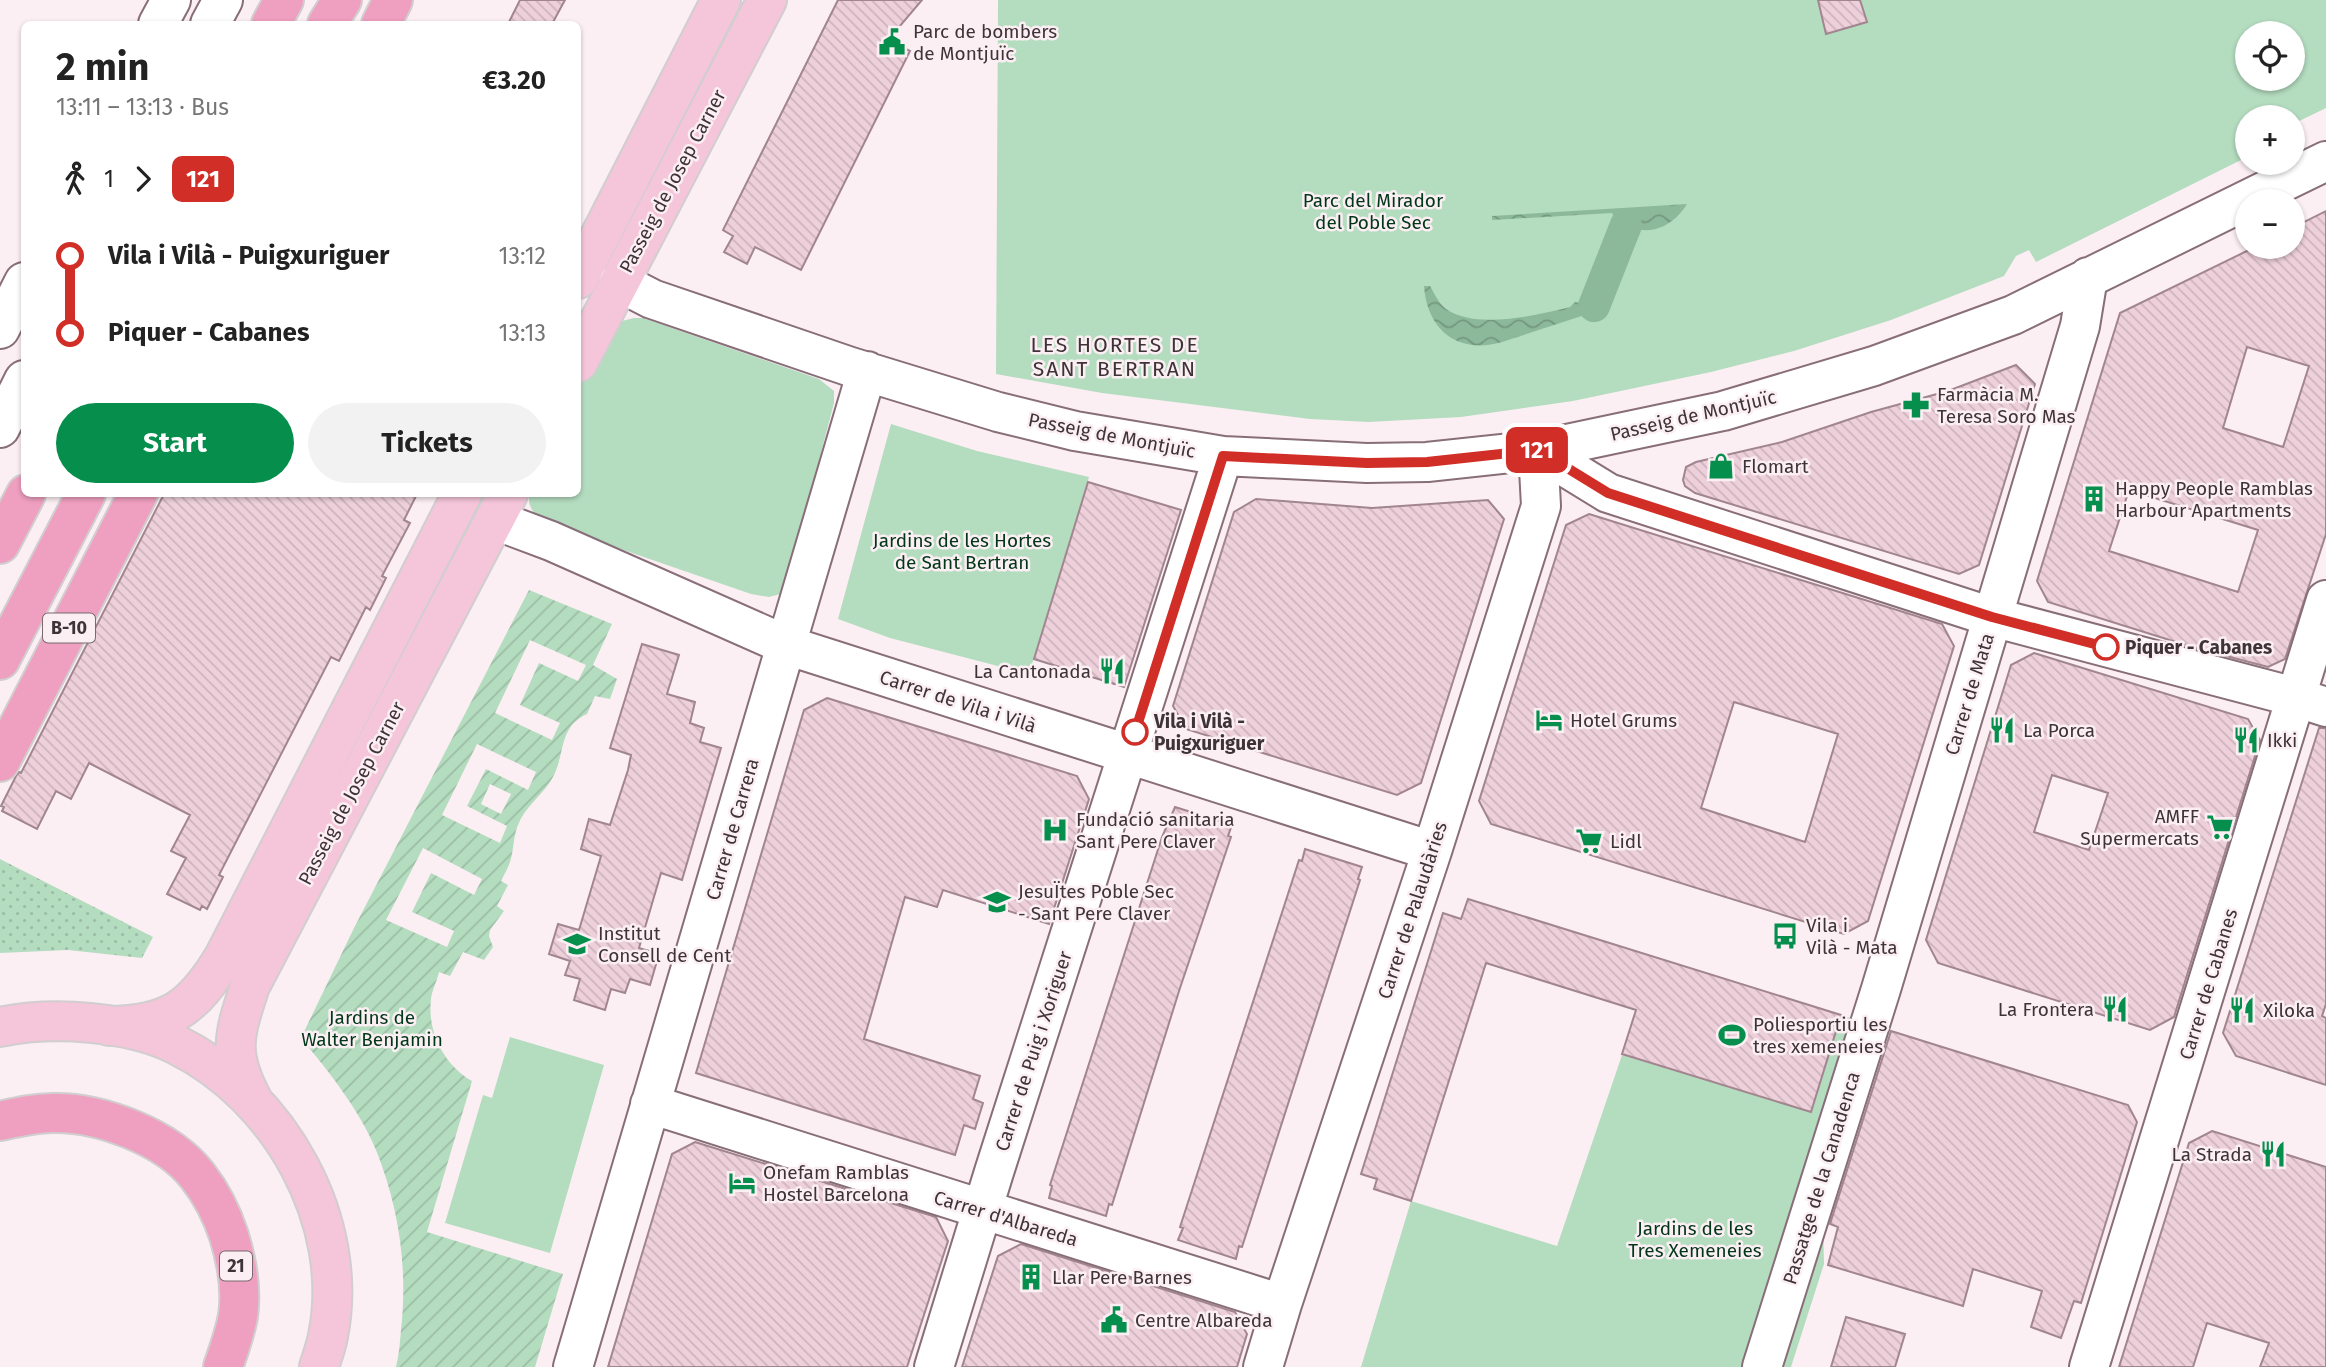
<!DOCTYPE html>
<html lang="en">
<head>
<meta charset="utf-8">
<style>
  :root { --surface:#fff; --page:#f2f2f2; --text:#222; --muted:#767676; --accent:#058e4c }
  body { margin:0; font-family:"Fira Sans",sans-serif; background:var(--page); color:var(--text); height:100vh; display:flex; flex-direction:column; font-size:26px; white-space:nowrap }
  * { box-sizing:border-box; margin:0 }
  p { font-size:23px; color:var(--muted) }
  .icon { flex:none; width:38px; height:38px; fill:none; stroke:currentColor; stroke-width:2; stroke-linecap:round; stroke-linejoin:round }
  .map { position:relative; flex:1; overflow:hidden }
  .panel { position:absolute; left:21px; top:21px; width:560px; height:476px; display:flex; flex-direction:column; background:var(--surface); border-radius:10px; box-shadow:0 2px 5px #0004 }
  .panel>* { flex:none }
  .badge { padding:0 14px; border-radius:10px; font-size:24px; line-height:46px }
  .controls { position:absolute; left:2235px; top:21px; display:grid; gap:14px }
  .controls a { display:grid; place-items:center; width:70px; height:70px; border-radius:50%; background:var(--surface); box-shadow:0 2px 5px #0004; font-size:35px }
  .map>.badge { position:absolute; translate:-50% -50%; box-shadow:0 0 0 4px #fff }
  .legs { display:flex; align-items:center; gap:10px; height:77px; padding:0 35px; font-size:23px }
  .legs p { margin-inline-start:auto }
  .summary { display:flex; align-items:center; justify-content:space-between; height:119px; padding:0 35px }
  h1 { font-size:38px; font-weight:700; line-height:52px }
  .button { display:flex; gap:14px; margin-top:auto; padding:14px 35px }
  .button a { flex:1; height:80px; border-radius:42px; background:var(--accent); color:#fff; font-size:28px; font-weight:700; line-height:80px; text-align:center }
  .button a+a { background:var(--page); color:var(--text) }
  ul { padding:0 35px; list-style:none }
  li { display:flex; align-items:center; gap:24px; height:77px; font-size:26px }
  li i { display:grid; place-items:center; width:10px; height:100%; margin:0 9px; background:currentColor }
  li i::after { content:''; width:18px; height:18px; margin:-9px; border:5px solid; border-radius:50%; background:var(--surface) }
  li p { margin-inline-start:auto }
  li:first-child i { background:linear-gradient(#0000 50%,currentColor 0) }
  li:last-child i { background:linear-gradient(currentColor 50%,#0000 0) }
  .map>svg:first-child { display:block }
  .grass { fill:url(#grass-dots) }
  .park { fill:#b4dcbf; fill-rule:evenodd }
  .garden { fill:url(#garden-furrows); fill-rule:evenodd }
  .water { fill:url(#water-waves) }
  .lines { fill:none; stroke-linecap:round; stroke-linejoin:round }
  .canal { stroke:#8cb999; stroke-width:32 }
  .building { fill:url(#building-back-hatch); stroke:#a1858f; stroke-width:2; fill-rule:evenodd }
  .minor-casing { stroke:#886e78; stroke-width:42 }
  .major-casing { stroke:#d1cecf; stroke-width:42 }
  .highway-casing { stroke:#d1cecf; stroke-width:42 }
  .minor { stroke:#fff; stroke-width:38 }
  .major { stroke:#f5c5d9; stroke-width:38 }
  .highway { stroke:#ef9fbf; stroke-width:38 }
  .line-1-casing { stroke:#fff; stroke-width:16 }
  .line-1 { stroke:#d02e26; stroke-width:10 }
  .stop-1-dot { fill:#fff; stroke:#d02e26; stroke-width:3.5 }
  .labels { text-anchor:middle; stroke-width:5; stroke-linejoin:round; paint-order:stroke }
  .shield { fill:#fceff4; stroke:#776b70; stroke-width:2 }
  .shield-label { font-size:18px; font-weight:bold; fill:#3e3337 }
  .poi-label { font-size:19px; fill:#3e3337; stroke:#fceff4; text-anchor:start }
  .street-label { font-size:19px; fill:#3e3337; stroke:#fceff4 }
  .park-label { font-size:19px; fill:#003718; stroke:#fceff4 }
  .stop-label { font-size:19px; font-weight:bold; fill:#3e3337; stroke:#fceff4; text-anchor:start }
  .neighbourhood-label { font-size:21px; letter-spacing:2px; fill:#3e3337; stroke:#fceff4 }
</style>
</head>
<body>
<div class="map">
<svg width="2326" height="1367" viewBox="0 0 2326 1367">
  <defs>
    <pattern id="grass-dots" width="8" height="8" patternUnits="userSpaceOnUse" patternTransform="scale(1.75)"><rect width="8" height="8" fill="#b4dcbf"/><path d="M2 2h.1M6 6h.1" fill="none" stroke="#9cbda5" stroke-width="1.8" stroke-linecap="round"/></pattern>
    <pattern id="garden-furrows" width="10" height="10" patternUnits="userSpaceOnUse" patternTransform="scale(1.75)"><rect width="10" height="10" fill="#b4dcbf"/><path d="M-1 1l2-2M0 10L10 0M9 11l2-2" fill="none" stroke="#9cbda5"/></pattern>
    <pattern id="water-waves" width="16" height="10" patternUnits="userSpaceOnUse" patternTransform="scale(1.75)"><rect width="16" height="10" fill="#8cb999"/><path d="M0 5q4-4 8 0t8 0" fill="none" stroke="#74977e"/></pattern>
    <pattern id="building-back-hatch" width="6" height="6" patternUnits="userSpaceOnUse" patternTransform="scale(1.75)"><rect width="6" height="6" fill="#eed0db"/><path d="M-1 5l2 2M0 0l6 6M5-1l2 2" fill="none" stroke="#cdb3bd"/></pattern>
  </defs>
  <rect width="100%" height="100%" fill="#fceff4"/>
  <!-- grass -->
  <path class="grass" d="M0,859l153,78 -11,21 -74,-8 -68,3z"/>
  <!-- park -->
  <path class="park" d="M998,0h1328v108l-33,16 -1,-7h-45v40l-211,105 -7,-12 -13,6 -12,20 -113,44 -97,31 -83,21 -138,29 -112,16 -92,5 -59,-3 -208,-26 -106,-19zM2247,33h45v46h-45z
    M634,318h9l176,61 15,12v12l-50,190 -15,4 -18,-3 -200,-69c-13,-7 -24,-15 -22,-31h49v-107l25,-53 15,-12z
    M891,424l86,27 112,26 -60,197 -139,-36 -52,-19z
    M1841,1015l46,14 -64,193 1,42 -33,103h-430l50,-166 146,45 65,-191 189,57z
    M510,1037l94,28 -54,188 -105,-30 38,-128 9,3z"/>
  <!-- garden -->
  <path class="garden" d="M529,590l83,34 -19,41 24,14 -7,20 -15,-3 -8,18c-31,14 -20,43 -37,68 -10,15 -25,25 -32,43 -5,12 -4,25 -8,37 -2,6 -6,13 -9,19l7,4 -11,21 7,5 -14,19 -1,6 4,11 -9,13 -21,-8 -13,24 -11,-4c-2,9 -7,18 -8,27 -4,33 13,66 41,82l-45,151 136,42 -28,93h-139c3,-12 4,-25 5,-37 7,-61 -2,-123 -25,-180 -17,-41 -47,-78 -75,-112l53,-110zM530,640l56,25 -8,16 -39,-18 -19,42 40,18 -8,17 -57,-27zM477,744l59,28 -8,18 -42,-21 -19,37 40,20 -7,17 -58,-28zM490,784l21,10 -10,20 -20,-10zM423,848l59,31 -8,16 -43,-22 -19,39 42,19 -7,16 -61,-27z"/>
  <!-- water -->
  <path class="water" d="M1687,204c-14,23 -39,34 -63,20 -5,-4 -9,-5 -12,-11l-120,7v-4z
    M1424,286h6c4,7 9,18 16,23 30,21 91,6 124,-2l5,-5 22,4 -3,6 -92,30c-44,13 -75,-12 -78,-56z"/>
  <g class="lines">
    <!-- canal -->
    <path class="canal" d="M1594,306l32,-81"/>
  </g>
  <!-- building -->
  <path class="building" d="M520,0h45l-13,24h-44z
    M838,0h84l-34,40 22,11 -109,219 -46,-23 -8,17 -23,-12 9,-16 -10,-6z
    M1818,0h42l7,22 -41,12z
    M2326,211v323l-41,125 -17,8 -76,-20 -144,-45 -11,-21 83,-268 135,-66h37v-19zM2247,347l62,19 -26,81 -60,-19zM2129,490l129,40 -20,62 -129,-41z
    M2016,365l19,19 -56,181 -20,9 -264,-81 -10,-7 -2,-6 3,-13 10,-5 86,-20 89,-30 77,-21z
    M1088,482l93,28 -57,177 -90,-28z
    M164,494h253l-13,26 6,3 -28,53 4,2 -16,32 -4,-3 -27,54 -8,-4 -112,218 4,2 -16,32 -5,-3 -2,4 -33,-16 19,-36 -15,-7 19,-36 -101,-52 -18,36 -15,-8 -19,38 -35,-18 2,-4 -3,-1 15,-30 3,-4 2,1z
    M1256,499l116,9 116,-8 16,19 -83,264 -24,12 -211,-66 -13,-23 61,-194z
    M1589,514l353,110 12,22 -86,275 -24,13 -353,-110 -12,-23 27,-86 60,-190zM1734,702l104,32 -33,108 -104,-34z
    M642,644l37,11 -12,39 28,8 -5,21 14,5 -4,14 21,6 -39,132 -21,-7 -22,75 20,6 -9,31 -20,-6 -5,14 -14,-4 -6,21 -31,-10 6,-21 -15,-4 5,-14 -21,-7 9,-30 21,6 22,-74 -20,-7 8,-30 21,6 18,-55 3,-15 -21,-7z
    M2034,653l214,66 12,21 -86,277 -24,13 -212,-67 -12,-23 85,-275zM2052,775l56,18 -19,57 -55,-18z
    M827,698l250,78 12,23 -40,125 -106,-34 -6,17 -32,-10 -41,142 116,37 -7,23 10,4 -8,26 -11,-4 -9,30 -259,-82 108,-363z
    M2319,728h7v276l-4,12 4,2v67l-90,-29 -13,-23z
    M1175,807l57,18 -4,11 3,1 -51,151 -68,217 -3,-1 -3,12 -57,-18 3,-12 -2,-1 112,-348z
    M1305,849l57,18 -4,12 2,1 -118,367 -3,-1 -3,13 -58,-19 5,-12 -3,-1 119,-367 3,1z
    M1468,899l373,116 -30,97 -189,-58 14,-44 -150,-47 -75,238 -37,-12 3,-10 -16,-5 82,-261 18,6z
    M1891,1031l237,74 9,17 -56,181 -7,-2 -13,37 -30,-11 11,-36 -69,-22 -10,37 -135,-41 10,-38 -8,-3z
    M2212,1131l114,36v200h-66l9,-24 -62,-20 -14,44h-74l70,-224z
    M695,1142l241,75 12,24 -41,126h-299l64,-213z
    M1021,1244l214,68 12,22 -10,33h-275l36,-111z
    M1846,1317l59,17 -10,33h-64z"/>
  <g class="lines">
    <!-- minor casing -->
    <g class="minor-casing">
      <path id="minor" d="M158,24l13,-24
        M210,24l13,-24
        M619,282l33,17 199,68 147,45 77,19 148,25 144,7 60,-1 111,-12 185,-39 151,-45 139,-51 313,-154
        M0,329l24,-47
        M0,428l24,-48
        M1538,450l70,43 384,124 303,80 31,10
        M495,520l56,21 235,104 646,206
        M650,1104l632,200
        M573,1367l294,-996
        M934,1367l60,-195 229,-716
        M1263,1367l19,-63 150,-453 109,-345 -3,-56
        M1762,1367l119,-378 199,-663 8,-49
        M2089,1367l237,-767"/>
    </g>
    <!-- major casing -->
    <g class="major-casing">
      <path id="major" d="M578,279l143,-279
        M578,362l189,-362
        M109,1026c60,-1 84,-17 115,-69l238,-463
        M0,1027c52,-11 129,-6 177,18 103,51 174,177 151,291 -2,11 -6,21 -9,31
        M253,1101c-26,-48 -19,-66 -3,-115l258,-492"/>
    </g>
    <!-- highway casing -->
    <g class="highway-casing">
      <path id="highway" d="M271,24l13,-24
        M327,24l15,-24
        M381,24l12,-24
        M0,544l26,-50
        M0,660l86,-166
        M0,762l138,-268
        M0,1121c18,-4 35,-8 53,-8 47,-1 114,24 144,62 14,18 25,39 32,61 8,26 13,53 9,80 -3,17 -9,34 -15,51"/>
    </g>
    <!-- minor -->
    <use href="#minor" class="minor"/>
    <!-- major -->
    <use href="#major" class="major"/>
    <!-- highway -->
    <use href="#highway" class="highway"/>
  </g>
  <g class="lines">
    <!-- line-1 casing -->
    <g class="line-1-casing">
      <path id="line-1" d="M1135,732l88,-276 144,7 60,-1 111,-12 70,43 384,124 114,30"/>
    </g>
    <!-- line-1 -->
    <use href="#line-1" class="line-1"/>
  </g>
  <!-- icons -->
  <defs>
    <g id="civic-bare" transform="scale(2.1)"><path d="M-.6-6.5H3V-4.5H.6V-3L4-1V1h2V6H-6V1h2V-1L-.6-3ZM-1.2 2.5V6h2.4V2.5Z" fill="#058e4c" stroke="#fceff4" stroke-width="2.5" paint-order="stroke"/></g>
    <g id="pharmacy-bare" transform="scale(2.1)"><path d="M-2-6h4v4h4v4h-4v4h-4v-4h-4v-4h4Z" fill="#058e4c" stroke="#fceff4" stroke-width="2.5" paint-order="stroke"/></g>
    <g id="shop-bare" transform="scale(2.1)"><path d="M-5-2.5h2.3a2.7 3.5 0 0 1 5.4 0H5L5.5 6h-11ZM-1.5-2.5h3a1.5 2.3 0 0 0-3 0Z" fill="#058e4c" stroke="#fceff4" stroke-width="2.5" paint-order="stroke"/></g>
    <g id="building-bare" transform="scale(2.1)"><path d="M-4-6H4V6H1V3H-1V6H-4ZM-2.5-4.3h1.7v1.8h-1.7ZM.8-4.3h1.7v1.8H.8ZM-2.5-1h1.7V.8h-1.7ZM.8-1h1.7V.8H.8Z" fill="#058e4c" stroke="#fceff4" stroke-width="2.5" paint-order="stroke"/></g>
    <g id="restaurant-bare" transform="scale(2.1)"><path d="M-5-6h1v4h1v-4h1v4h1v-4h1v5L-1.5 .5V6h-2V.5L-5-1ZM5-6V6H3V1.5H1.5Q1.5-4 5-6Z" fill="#058e4c" stroke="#fceff4" stroke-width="2.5" paint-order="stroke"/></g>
    <g id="hotel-bare" transform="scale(2.1)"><path d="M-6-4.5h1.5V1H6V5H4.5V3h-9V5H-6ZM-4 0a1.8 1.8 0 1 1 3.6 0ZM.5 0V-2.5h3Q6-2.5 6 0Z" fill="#058e4c" stroke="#fceff4" stroke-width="2.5" paint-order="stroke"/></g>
    <g id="supermarket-bare" transform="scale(2.1)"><path d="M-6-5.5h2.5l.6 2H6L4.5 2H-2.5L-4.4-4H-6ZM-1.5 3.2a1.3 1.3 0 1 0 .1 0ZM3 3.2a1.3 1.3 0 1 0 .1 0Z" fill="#058e4c" stroke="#fceff4" stroke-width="2.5" paint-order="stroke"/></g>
    <g id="hospital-bare" transform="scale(2.1)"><path d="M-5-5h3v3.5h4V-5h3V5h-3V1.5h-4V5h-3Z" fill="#058e4c" stroke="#fceff4" stroke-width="2.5" paint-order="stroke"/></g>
    <g id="school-bare" transform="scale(2.1)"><path d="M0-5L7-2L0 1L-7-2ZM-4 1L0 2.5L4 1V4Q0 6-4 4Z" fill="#058e4c" stroke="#fceff4" stroke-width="2.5" paint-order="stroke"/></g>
    <g id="bus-bare" transform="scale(2.1)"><path d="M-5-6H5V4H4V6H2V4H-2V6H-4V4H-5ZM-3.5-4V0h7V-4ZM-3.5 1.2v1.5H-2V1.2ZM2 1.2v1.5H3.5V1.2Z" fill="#058e4c" stroke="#fceff4" stroke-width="2.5" paint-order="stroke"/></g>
    <g id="stadium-bare" transform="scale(2.1)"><path d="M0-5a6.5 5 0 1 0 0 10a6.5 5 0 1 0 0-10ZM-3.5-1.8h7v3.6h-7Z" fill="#058e4c" stroke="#fceff4" stroke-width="2.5" paint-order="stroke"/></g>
  </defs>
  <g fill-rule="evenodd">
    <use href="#civic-bare" x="892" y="42"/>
    <use href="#pharmacy-bare" x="1916" y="405"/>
    <use href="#shop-bare" x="1721" y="466"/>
    <use href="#building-bare" x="2094" y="499"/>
    <use href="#restaurant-bare" x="1112" y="671"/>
    <use href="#hotel-bare" x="1549" y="720"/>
    <use href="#restaurant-bare" x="2002" y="730"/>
    <use href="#restaurant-bare" x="2246" y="740"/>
    <use href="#supermarket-bare" x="2220" y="827"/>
    <use href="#hospital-bare" x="1055" y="830"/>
    <use href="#supermarket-bare" x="1589" y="841"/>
    <use href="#school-bare" x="997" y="902"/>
    <use href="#bus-bare" x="1785" y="936"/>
    <use href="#school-bare" x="577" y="944"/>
    <use href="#restaurant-bare" x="2115" y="1009"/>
    <use href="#restaurant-bare" x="2242" y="1010"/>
    <use href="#stadium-bare" x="1732" y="1035"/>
    <use href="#restaurant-bare" x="2273" y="1154"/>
    <use href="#hotel-bare" x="742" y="1183"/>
    <use href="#building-bare" x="1031" y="1277"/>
    <use href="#civic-bare" x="1114" y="1320"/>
  </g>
  <!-- markers -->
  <g class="stop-1-dot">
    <circle cx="2106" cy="647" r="12"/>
    <circle cx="1135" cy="732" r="12"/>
  </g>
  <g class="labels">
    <!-- shield labels -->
    <g class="shield">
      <rect x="43" y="613.5" width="52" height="29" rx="5"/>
      <rect x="220" y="1251.5" width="32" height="29" rx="5"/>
    </g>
    <g class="shield-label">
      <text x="69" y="634">B-10</text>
      <text x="236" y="1272">21</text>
    </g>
    <!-- poi labels -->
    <g class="poi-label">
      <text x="913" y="38">Parc de bombers<tspan x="913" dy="22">de Montjuïc</tspan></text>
      <text x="1937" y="401">Farmàcia M.<tspan x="1937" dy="22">Teresa Soro Mas</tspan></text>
      <text x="1742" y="473">Flomart</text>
      <text x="2115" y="495">Happy People Ramblas<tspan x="2115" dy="22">Harbour Apartments</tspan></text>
      <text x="1091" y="678" text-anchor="end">La Cantonada</text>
      <text x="1570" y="727">Hotel Grums</text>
      <text x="2023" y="737">La Porca</text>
      <text x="2267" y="747">Ikki</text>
      <text x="2199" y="823" text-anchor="end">AMFF<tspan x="2199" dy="22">Supermercats</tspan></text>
      <text x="1076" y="826">Fundació sanitaria<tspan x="1076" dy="22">Sant Pere Claver</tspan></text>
      <text x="1610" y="848">Lidl</text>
      <text x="1018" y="898">JesuÏtes Poble Sec<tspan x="1018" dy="22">- Sant Pere Claver</tspan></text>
      <text x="1806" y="932">Vila i<tspan x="1806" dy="22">Vilà - Mata</tspan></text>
      <text x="598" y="940">Institut<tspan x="598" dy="22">Consell de Cent</tspan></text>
      <text x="2094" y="1016" text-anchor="end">La Frontera</text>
      <text x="2263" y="1017">Xiloka</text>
      <text x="1753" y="1031">Poliesportiu les<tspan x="1753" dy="22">tres xemeneies</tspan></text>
      <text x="2252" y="1161" text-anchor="end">La Strada</text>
      <text x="763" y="1179">Onefam Ramblas<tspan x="763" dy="22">Hostel Barcelona</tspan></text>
      <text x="1052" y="1284">Llar Pere Barnes</text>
      <text x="1135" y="1327">Centre Albareda</text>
    </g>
    <!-- street labels -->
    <g class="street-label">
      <text transform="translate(672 181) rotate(-62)" y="7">Passeig de Josep Carner</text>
      <text transform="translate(1693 415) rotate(-13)" y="7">Passeig de Montjuïc</text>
      <text transform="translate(1112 435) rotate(11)" y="7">Passeig de Montjuïc</text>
      <text transform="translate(1969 694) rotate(-73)" y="7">Carrer de Mata</text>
      <text transform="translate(958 701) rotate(18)" y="7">Carrer de Vila i Vilà</text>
      <text transform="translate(351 793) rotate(-62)" y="7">Passeig de Josep Carner</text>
      <text transform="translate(732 829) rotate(-74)" y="7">Carrer de Carrera</text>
      <text transform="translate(1412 910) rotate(-72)" y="7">Carrer de Palaudàries</text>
      <text transform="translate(2208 984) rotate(-73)" y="7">Carrer de Cabanes</text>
      <text transform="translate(1033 1051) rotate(-72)" y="7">Carrer de Puig i Xoriguer</text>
      <text transform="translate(1821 1178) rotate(-73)" y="7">Passatge de la Canadenca</text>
      <text transform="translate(1006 1218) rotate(17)" y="7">Carrer d'Albareda</text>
    </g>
    <!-- park labels -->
    <g class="park-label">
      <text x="1373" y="207">Parc del Mirador<tspan x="1373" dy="22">del Poble Sec</tspan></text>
      <text x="962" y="547">Jardins de les Hortes<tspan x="962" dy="22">de Sant Bertran</tspan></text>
      <text x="372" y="1024">Jardins de<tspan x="372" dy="22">Walter Benjamin</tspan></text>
      <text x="1695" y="1235">Jardins de les<tspan x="1695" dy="22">Tres Xemeneies</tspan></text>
    </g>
    <!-- stop labels -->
    <g class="stop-label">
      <text x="2125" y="654">Piquer - Cabanes</text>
      <text x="1154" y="728">Vila i Vilà -<tspan x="1154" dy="22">Puigxuriguer</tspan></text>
    </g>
    <!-- neighbourhood labels -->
    <g class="neighbourhood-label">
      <text x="1115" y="352">LES HORTES DE<tspan x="1115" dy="24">SANT BERTRAN</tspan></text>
    </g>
  </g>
</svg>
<div class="controls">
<a><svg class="icon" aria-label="locate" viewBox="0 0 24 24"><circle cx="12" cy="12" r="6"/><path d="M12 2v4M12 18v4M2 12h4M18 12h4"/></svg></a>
<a>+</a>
<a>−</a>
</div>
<b class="badge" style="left:1537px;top:450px;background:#d02e26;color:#fff">121</b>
<section class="panel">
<div class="summary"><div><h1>2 min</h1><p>13:11 – 13:13 · Bus</p></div><b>€3.20</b></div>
<div class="legs"><svg class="icon" aria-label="walk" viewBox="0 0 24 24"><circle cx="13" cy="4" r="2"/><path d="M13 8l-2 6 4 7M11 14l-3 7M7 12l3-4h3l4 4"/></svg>1<svg class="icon" aria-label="forward" viewBox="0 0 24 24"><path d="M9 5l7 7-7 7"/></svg><b class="badge" style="background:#d02e26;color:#fff">121</b></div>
<ul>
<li><i style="color:#d02e26"></i><b>Vila i Vilà - Puigxuriguer</b><p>13:12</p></li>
<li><i style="color:#d02e26"></i><b>Piquer - Cabanes</b><p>13:13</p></li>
</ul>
<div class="button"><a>Start</a><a>Tickets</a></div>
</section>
</div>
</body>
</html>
